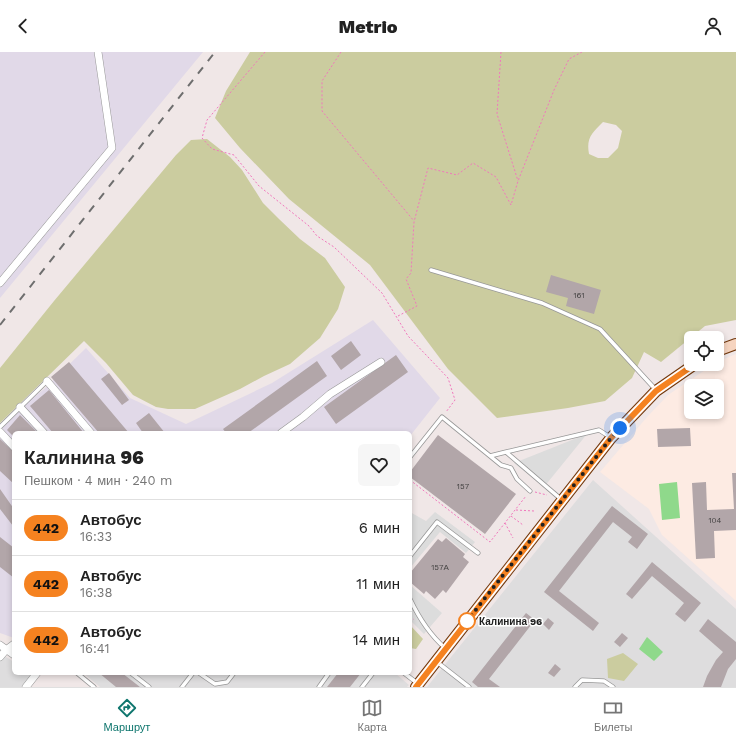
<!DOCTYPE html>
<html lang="ru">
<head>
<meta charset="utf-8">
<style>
  :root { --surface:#fff; --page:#f6f6f6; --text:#222; --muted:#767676; --line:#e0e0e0; --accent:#0f766e }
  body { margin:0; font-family:"Work Sans",sans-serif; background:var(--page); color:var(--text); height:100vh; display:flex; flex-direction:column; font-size:15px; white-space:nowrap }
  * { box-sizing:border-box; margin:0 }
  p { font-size:13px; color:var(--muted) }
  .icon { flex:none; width:22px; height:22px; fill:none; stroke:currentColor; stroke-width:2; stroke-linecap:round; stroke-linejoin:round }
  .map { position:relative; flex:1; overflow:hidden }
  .sheet { position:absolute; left:12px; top:379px; width:400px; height:244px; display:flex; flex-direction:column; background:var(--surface); border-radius:6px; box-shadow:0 2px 6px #0003 }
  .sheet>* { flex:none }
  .badge { padding:0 8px; border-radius:13px; font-size:14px; line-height:26px }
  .buttons { position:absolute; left:684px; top:279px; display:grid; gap:8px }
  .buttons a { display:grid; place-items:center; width:40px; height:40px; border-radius:6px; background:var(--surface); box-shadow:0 2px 6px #0003; font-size:20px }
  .you { position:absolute; width:20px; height:20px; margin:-10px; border:3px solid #fff; border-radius:50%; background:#1a73e8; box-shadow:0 0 0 6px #1a73e833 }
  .map>.badge { position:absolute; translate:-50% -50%; box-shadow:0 0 0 2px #fff }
  .round { display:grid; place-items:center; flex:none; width:42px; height:42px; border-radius:6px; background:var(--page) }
  .overview { display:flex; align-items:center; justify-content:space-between; height:68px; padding:0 12px }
  h1 { font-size:19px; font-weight:800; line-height:30px }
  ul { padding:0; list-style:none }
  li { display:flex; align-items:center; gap:12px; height:56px; padding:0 12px; border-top:1px solid var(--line) }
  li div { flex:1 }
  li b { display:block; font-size:15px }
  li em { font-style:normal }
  li .badge { min-width:44px; font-weight:700; text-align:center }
  header { display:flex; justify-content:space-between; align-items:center; height:52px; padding:0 12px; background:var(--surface); font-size:18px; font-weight:800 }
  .dock { display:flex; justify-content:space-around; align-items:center; height:56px; border-top:1px solid var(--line); background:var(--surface); font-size:11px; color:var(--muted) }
  .dock a { display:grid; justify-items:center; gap:2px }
  .dock .active { color:var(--accent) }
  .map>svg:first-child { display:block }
  .residential { fill:#deddde }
  .industrial { fill:#e1d9e8 }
  .education { fill:#fdebe3; fill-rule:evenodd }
  .forest { fill:#cbcc9f; fill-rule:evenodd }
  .pitch { fill:#8fd98b }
  .parking { fill:#dcdcdc }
  .building { fill:#b2a6a9 }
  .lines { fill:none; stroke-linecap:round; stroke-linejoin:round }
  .service-casing { stroke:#979797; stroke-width:5 }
  .minor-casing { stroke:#979797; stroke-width:8 }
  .secondary-casing { stroke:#71380d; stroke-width:12 }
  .path { stroke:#f177bc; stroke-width:1; stroke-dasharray:2 2; stroke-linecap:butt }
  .service { stroke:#fff; stroke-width:3.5 }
  .minor { stroke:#fff; stroke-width:7 }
  .secondary { stroke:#f6d4bf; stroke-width:10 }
  .rail { stroke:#6e6e6e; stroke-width:2; stroke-dasharray:8 8; stroke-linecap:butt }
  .line-casing { stroke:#fff; stroke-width:9 }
  .line { stroke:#f58220; stroke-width:6 }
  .walk { stroke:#202020; stroke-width:4; stroke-dasharray:0 7.2 }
  .stop-dot { fill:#fff; stroke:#f58220; stroke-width:2 }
  .labels { text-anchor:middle; stroke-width:3; stroke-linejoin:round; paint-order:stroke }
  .number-label { font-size:8px; fill:#444242 }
  .stop-label { font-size:10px; font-weight:bold; fill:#202020; stroke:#fff; text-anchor:start }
</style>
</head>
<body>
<header><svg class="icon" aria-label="back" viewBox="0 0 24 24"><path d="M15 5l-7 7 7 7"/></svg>Metrio<svg class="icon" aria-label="person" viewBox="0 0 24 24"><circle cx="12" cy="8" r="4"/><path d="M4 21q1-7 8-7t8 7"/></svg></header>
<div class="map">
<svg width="736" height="635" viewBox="0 0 736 635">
  <rect width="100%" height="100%" fill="#f0e7e7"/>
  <!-- residential -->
  <path class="residential" d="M593,428l143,129v78h-309z
    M0,601l14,9v11h16l2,1 -9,13h-23z
    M83,621h312l14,12 -2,2h-307z"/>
  <!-- industrial -->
  <path class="industrial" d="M0,0h203l-203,246z
    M373,268l67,78 -30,38v-3h-396v205l-14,-5v-202l11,-15 16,-14 16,-12 43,-42 44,50 56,26 86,-41z"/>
  <!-- education -->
  <path class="education" d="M736,302v247l-74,-66 -13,-26 -49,-37 47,-55 21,-22 46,-31h3v-2zM691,334h26v26h-26z"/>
  <!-- forest -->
  <path class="forest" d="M250,0h486v268l-31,6 -44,36 -17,-10 -12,26 -27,23 -37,7 -71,10 -49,-49 -78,-104 -81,-66 -49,-51 -25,-30 11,-27zM603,70l13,3 6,6 -4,17 -10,10h-10l-9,-4c-3,-16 3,-21 14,-32z
    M207,87l23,18 12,13 21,33 16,16 21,20 25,19 20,29 -7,22 -18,29 -30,26 -26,12 -24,13 -45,20h-27l-12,-2 -23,-12 -27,-32 -22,-22 -84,82v-55l54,-67 122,-146 15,-15z
    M410,573l13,14 -7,10 -6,-1z
    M623,601l15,11 -14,17 -16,-3 -1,-19z"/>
  <!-- pitch -->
  <path class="pitch" d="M677,430l3,36 -18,2 -3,-36z
    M647,585l16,15 -9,9 -15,-12z"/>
  <!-- parking -->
  <path class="parking" d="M587,382l-43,53 -30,-24z
    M410,460l16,9 9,-9 40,30 -9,11 -26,-21 -30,36z
    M410,533l32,28 -18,21 -14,-14z"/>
  <!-- building -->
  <path class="building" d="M551,223l50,15 -7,24 -28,-8 2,-8 -22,-6z
    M351,289l10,14 -20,15 -10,-14z
    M396,303l12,17 -72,52 -12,-17z
    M317,309l10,15 -79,57h-22l-3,-4z
    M69,310l60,71h-30l-48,-56z
    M109,321l20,27 -7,5 -21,-26z
    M49,338l35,43h-31l-23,-27z
    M149,361l16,20h-22l-7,-10z
    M20,363l18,18h-24v4l-7,-7z
    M690,376l1,18 -33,1 -1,-18z
    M438,383l78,59 -31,40 -75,-57v-5z
    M0,387l14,13v32l-14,-13z
    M732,421h4v57l-22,1 1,27 -19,1 -4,-76 14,-1 1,28 27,-1z
    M0,437l14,20v16l-1,1 -13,-17z
    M612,454l36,28 -11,15 -9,-7 4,-5 -19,-15 -54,69 40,32 -6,8 -49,-39z
    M0,485l14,11v30l-14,-11z
    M446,486l19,16 -2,3 6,5 -23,31 -3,-3 -8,9 -9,-8 -2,3 -14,-12 2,-3 -2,-2v-4l28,-34 4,3z
    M652,510l49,41 -16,19 -10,-8 9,-11 -32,-27 -20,23 -6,-5z
    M526,561l9,7 -46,59 11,8h-22l-6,-5z
    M548,566l6,5 -5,7 -6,-6z
    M708,567l28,23v17l-8,10 -7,18h-18l4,-11 9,-16 7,-8 -24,-21z
    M622,581l6,5 -8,9 -6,-5z
    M555,612l6,5 -7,8 -6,-4z
    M99,621h23l18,14h-24z
    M338,621h23l-11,14h-23z"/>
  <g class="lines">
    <!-- service casing -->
    <g class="service-casing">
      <path id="service" d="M431,218l111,33 58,26 56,61
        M0,375l47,-46
        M490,404l11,9 10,3 6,11 13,12
        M410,405l32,-40 48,39 16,-4
        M562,448l-56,-48 93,-22 11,7
        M410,504l27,-34 41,31
        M410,547c9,19 19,35 35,49
        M437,610l32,25
        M77,621l17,14
        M131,621l18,14
        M199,621l16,11 12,-2 7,-9
        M404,621l13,10
        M182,635l11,-14
        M319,635l10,-14
        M362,635l11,-14
        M575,635l7,-7 22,1 9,6"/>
    </g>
    <!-- minor casing -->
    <g class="minor-casing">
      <path id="minor" d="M0,231l112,-135 -14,-96
        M47,329l44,52
        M20,355l24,26
        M0,380l14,15
        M281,381l22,-16 27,-23 51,-32
        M0,593l14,10
        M0,605l6,-7 8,-6
        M26,635l11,-14"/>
    </g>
    <!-- secondary casing -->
    <g class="secondary-casing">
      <path id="secondary" d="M717,299l19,-7
        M416,635l195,-249 45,-47 39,-27"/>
    </g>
    <!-- path -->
    <path class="path" d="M265,0l-58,68 -5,18 10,11 22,6 25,31 50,40 8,10 17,11 48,46 26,43 40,42 7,22 -9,12
      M341,0l-19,29v30l92,110
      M501,0l-4,62 21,67
      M398,264l19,-10 -11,-27 5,-6 3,-51 14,-54 29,7 16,-12 23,14 15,28 7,-24 36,-91 15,-31 13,-7
      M410,428l80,62 36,-46
      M535,440l12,3
      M516,458l18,1
      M511,464l12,9
      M505,471l8,15
      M410,569l4,-2"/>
    <!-- service -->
    <use href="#service" class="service"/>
    <!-- minor -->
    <use href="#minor" class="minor"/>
    <!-- secondary -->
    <use href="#secondary" class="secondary"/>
    <!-- rail -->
    <path class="rail" d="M0,273l215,-273"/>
  </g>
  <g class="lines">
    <!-- line casing -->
    <g class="line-casing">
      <path id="line" d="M416,635l195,-249 45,-47 39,-27"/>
    </g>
    <!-- line -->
    <use href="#line" class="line"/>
    <!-- walk -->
    <path class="walk" d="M467,569l144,-183 9,-10"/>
  </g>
  <!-- markers -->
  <circle class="stop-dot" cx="467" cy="569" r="8"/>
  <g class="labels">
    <!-- number labels -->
    <g class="number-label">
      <text x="579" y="246">161</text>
      <text x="463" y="437">157</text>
      <text x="715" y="471">104</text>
      <text x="440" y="518">157А</text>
    </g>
    <!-- stop labels -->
    <g class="stop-label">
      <text x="479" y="573">Калинина 96</text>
    </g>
  </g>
</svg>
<div class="buttons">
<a><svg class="icon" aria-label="locate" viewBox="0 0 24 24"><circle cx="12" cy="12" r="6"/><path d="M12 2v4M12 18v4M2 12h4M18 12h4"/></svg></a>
<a><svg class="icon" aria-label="layers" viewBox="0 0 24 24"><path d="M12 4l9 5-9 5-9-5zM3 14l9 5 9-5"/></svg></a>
</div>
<div class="you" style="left:620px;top:376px"></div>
<section class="sheet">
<div class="overview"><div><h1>Калинина 96</h1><p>Пешком · 4 мин · 240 m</p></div><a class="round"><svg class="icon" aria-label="heart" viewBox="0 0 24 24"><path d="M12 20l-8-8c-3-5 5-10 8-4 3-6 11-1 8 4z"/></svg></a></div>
<ul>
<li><span class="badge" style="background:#f58220;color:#111">442</span><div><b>Автобус</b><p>16:33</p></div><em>6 мин</em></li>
<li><span class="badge" style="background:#f58220;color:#111">442</span><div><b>Автобус</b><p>16:38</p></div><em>11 мин</em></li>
<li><span class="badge" style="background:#f58220;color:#111">442</span><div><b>Автобус</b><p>16:41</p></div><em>14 мин</em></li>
</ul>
</section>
</div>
<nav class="dock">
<a class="active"><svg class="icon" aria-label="directions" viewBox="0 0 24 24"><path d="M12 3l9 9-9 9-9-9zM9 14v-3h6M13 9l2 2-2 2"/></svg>Маршрут</a>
<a><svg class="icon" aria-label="map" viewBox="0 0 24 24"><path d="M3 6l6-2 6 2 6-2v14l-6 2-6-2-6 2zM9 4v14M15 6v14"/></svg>Карта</a>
<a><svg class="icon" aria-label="tickets" viewBox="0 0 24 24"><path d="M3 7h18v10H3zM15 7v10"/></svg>Билеты</a>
</nav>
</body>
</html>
